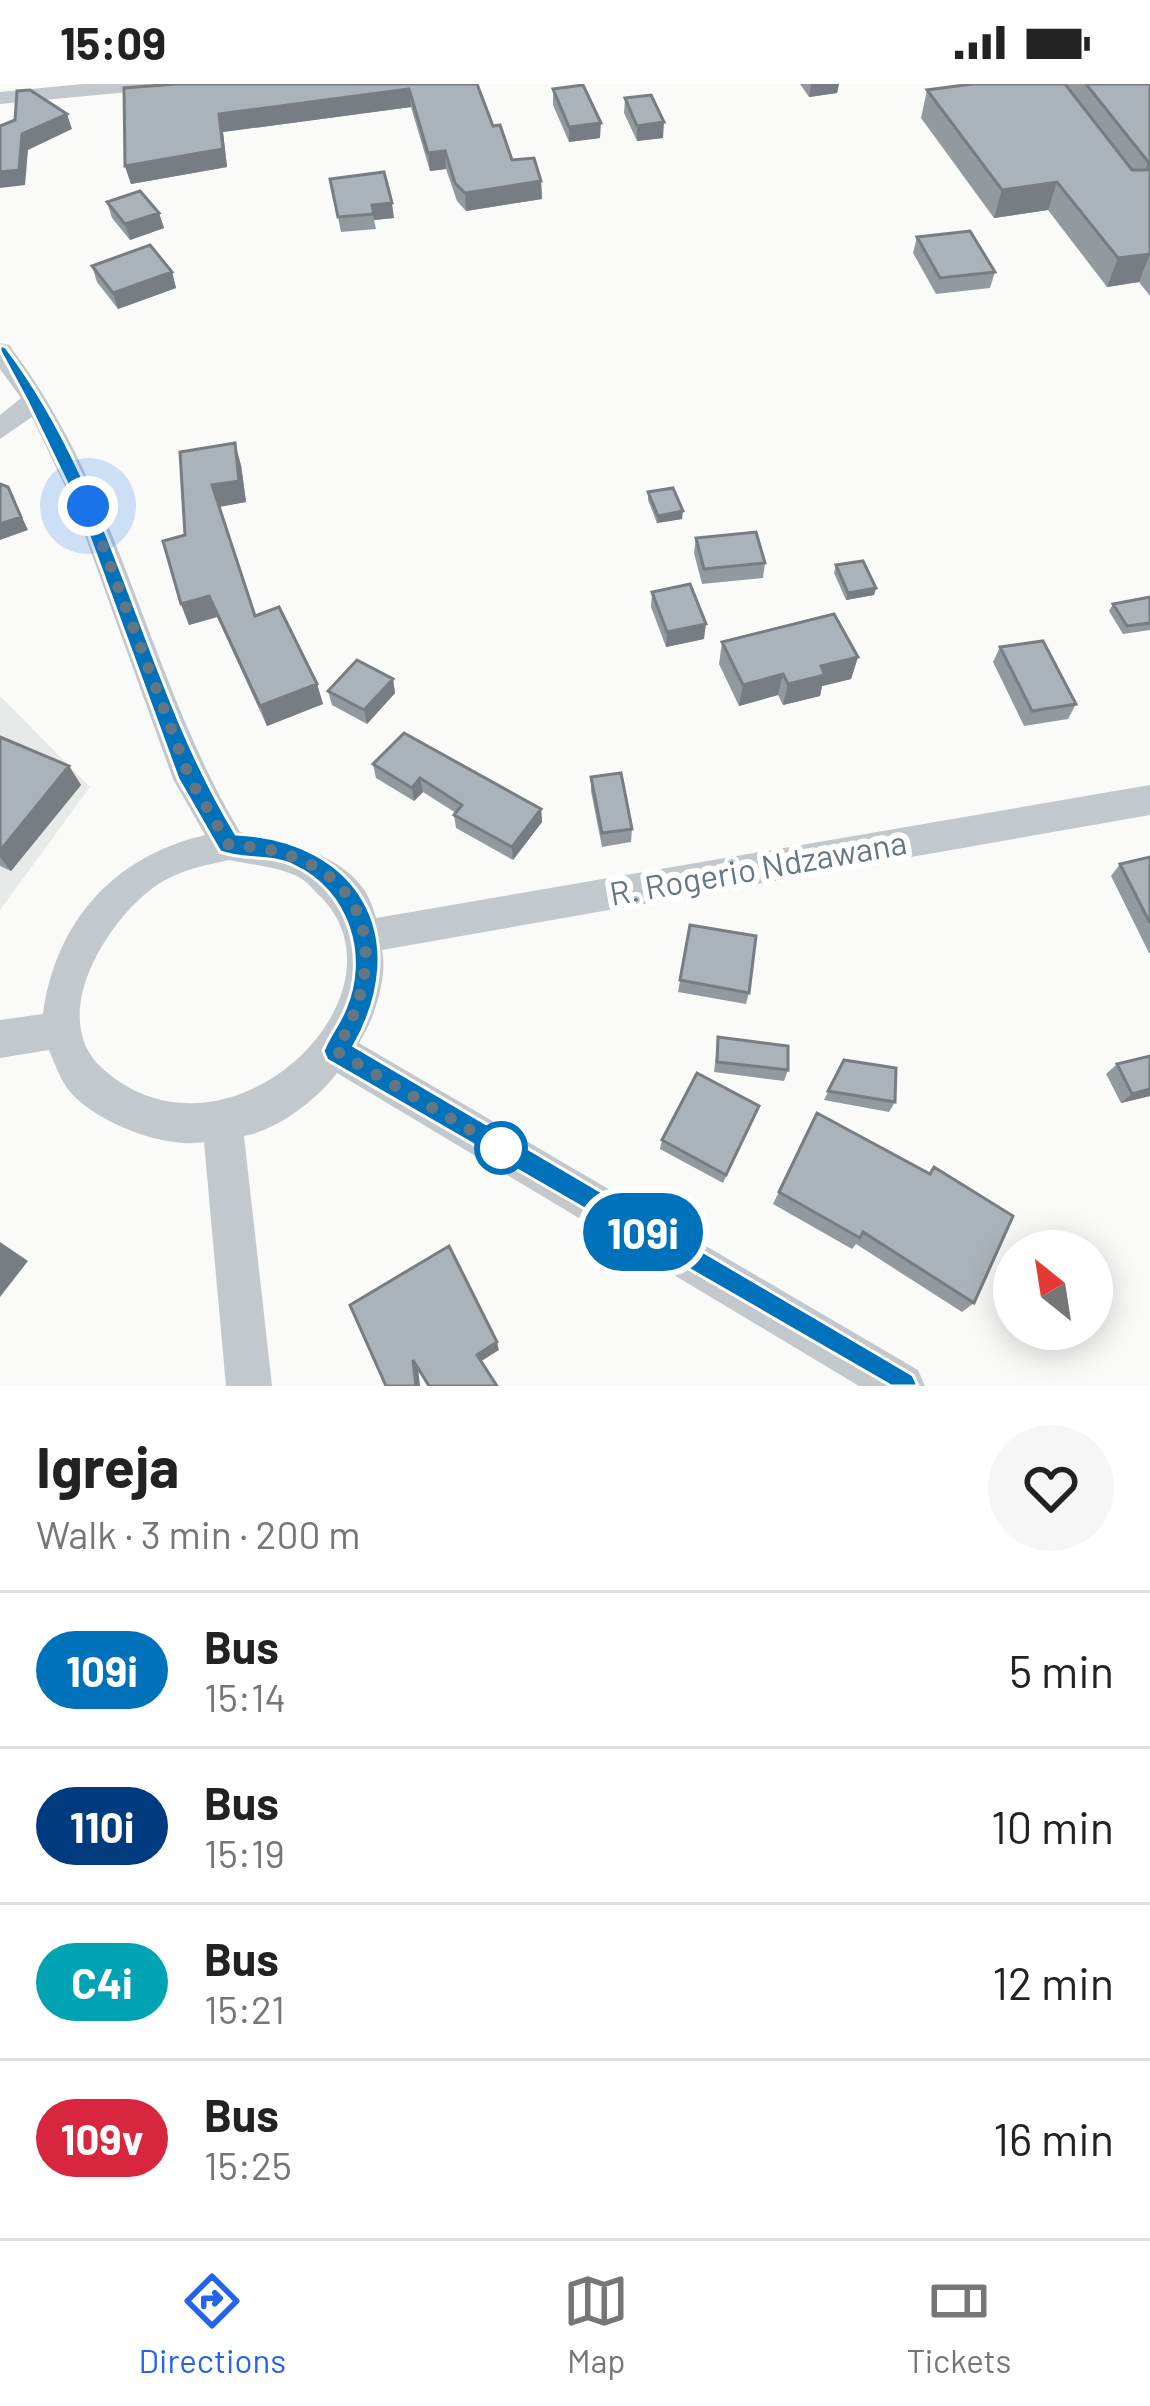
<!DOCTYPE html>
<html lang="en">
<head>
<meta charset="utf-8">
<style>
  :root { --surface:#fff; --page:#f6f6f6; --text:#222; --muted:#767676; --line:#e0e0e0; --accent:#2563eb }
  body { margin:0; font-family:Barlow,sans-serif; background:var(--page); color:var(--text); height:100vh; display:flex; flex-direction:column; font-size:45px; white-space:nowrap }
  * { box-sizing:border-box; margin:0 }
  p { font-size:39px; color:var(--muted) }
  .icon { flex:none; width:66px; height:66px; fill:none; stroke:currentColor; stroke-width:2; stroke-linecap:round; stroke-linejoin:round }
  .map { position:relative; height:1302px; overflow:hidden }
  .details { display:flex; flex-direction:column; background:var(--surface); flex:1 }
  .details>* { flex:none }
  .badge { padding:0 24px; border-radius:39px; font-size:42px; line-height:78px }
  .needle { width:78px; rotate:330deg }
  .fabs { position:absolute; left:993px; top:1146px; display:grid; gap:24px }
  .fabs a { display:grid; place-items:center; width:120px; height:120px; border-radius:50%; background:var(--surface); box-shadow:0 6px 30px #0003; font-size:60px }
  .you { position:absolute; width:60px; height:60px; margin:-30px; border:9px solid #fff; border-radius:50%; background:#1a73e8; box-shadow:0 0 0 18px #1a73e833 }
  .map>.badge { position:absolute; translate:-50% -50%; box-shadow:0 0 0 6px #fff }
  .round { display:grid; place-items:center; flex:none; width:126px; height:126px; border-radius:63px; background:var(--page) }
  .overview { display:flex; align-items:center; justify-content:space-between; height:204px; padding:0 36px }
  h1 { font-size:57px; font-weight:700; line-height:90px }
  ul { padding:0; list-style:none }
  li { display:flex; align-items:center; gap:36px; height:156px; padding:0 36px; border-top:3px solid var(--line) }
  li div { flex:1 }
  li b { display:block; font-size:45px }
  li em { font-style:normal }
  li .badge { min-width:132px; font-weight:700; text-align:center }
  .status { display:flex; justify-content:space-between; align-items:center; height:84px; padding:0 60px; background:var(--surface); direction:ltr }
  .status svg { height:33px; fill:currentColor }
  .tab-bar { display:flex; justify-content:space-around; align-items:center; height:168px; border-top:3px solid var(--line); background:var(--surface); font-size:33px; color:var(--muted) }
  .tab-bar a { display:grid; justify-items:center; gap:6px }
  .tab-bar .selected { color:var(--accent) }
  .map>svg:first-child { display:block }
  .built { fill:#e8e9e9 }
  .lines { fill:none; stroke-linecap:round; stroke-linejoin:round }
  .minor { fill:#c3c8cc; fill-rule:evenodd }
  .wall { fill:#929a9f }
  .shaded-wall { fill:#777d82 }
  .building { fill:#aab3b9; stroke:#777d82; stroke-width:3 }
  .line { fill:#0072bc; stroke:#fff; stroke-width:3 }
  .walk { stroke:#657683; stroke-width:12; stroke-dasharray:0 21.6 }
  .stop-dot { fill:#fff; stroke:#0072bc; stroke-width:6 }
  .labels { text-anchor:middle; stroke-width:12; stroke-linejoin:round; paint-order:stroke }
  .street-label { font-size:33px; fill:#657683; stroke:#fff }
</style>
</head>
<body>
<div class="status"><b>15:09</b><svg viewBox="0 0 49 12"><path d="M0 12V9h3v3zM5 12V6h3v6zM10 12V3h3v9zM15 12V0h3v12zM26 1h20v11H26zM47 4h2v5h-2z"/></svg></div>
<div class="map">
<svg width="1150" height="1302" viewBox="0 0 1150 1302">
  <rect width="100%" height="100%" fill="#fafaf8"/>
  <!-- built -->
  <path class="built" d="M0,612l90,91 -90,123z"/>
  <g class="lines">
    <!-- minor -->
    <path class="minor" d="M83,0h78l-10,6 -151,14v-12z
      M0,259l9,2c112,146 138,332 231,487 51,12 123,24 136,86l774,-133v30l-768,135c6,27 -8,70 -23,93l559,327 7,16h-66l-522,-313c-20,27 -60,57 -93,63l28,250h-46l-22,-244c-40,7 -106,-19 -133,-49 -10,-11 -16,-29 -22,-43l-49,8v-38l43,-6c13,-93 70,-157 162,-179l-32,-56 -99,-274 -42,-88 -32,22v-24l21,-17 -21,-29zM229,776c22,5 52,7 71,18 7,3 14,13 20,18 98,98 -92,284 -217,173 -59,-52 7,-154 57,-186 21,-13 45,-18 69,-23z"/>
  </g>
  <!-- wall -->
  <path class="wall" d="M477,0l16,42 19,34 29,21 1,18 -76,12 -9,-10 -11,-32 -16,2 -19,-64 -188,25 4,35 -96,17 -6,-18 -1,-78z
    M800,0h39l-2,9 -28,4z
    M972,0h178v212l-11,-14 -32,5 -59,-77 -54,8 -73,-100 6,-28z
    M553,5l47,49 -31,4 -16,-37z
    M625,14l38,40 -26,3 -13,-28z
    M330,95l64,39 -20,2 2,9 -35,3z
    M107,118l52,11 5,15 -34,12 -18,-22z
    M917,153l78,35 -5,16 -54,6 -23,-41z
    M92,182l80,6 4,16 -58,21 -21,-27z
    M241,381l5,37 -27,5 36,109 62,68 6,20 -56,22 -50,-109 -28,8 -8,-21 4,-69z
    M648,408l34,27 -25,4 -9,-23z
    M696,454l69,25 -2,15 -61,6 -8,-31z
    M836,481l40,23 -2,7 -28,5 -12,-27z
    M652,508l52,47 -38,8 -15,-40z
    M1150,513v33l-27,4 -14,-23 4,-7z
    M722,558l136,15 -7,22 -29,7 -2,10 -37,9 -5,-10 -39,11 -20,-42z
    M1000,563l76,57 -8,15 -44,7 -31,-64z
    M393,595l2,14 -28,31 -35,-19 -4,-14z
    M0,653l69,29 12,19 -70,86 -11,-5z
    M373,680l168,45 1,13 -29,38 -57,-32 -2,-13 2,-2 -33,-21 -9,9 -38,-23z
    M591,693l41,52 -1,13 -29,5 -11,-56z
    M1150,773v96h-1l-38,-77 9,-12z
    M690,841l59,68 -3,11 -68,-12z
    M718,953l70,33 -4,11 -70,-9z
    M844,976l51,42 -6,10 -65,-12z
    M1117,980l33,32 -29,7 -15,-29z
    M759,1022l-36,77 -63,-34 2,-9z
    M817,1029l112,60 5,-6 40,136 -12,9 -106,-68 -4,5 -79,-45z"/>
  <!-- shaded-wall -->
  <path class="shaded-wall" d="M811,0h28l-2,9 -28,4z
    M409,5l2,18 -188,25 4,35 -96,17 -6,-18 94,-52z
    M67,30l5,15 -44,21 -3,35 -25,3v-16l22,-38z
    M664,38l-1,16 -26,3v-15z
    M601,39l-1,15 -31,4v-15z
    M445,67l1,18 -16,2 -2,-18z
    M541,97l1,18 -76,12 -1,-18z
    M1057,98l-9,28 -54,8 8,-28z
    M392,119l2,15 -20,2 -2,-15z
    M159,129l5,15 -34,12 -5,-16z
    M1150,170l-11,28 -32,5 11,-29z
    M172,188l4,16 -58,21 -5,-16z
    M235,359l6,22 5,37 -28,5 -6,-22z
    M8,403l20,43 -28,10v-16z
    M683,427l-1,8 -25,4 1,-7z
    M876,504l-2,7 -28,5 2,-7z
    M209,512l8,21 -28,8 -8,-21z
    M706,540l-2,15 -38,8 1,-15z
    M858,573l-7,22 -29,7 -2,10 -37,9 5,-21 33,-18z
    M783,590l-5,21 -39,11 4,-21z
    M393,595l2,14 -28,31 -3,-14z
    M317,600l6,20 -56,22 -7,-20z
    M69,682l12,19 -70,86 -11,-14v-6z
    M420,694l3,14 -9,9 -2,-13z
    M541,725l1,13 -29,38 -1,-13z
    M1150,1005v7l-29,7 11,-9z
    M0,1158l28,19 -28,36z
    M497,1258l2,8 -19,12 -3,-7z
    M413,1276l5,7 2,19h-4z"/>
  <!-- building -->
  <path class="building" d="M176,0h301l16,42 7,-1 12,35 22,-2 7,23 -76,12 -10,-10 -10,-32 -17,2 -19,-64 -190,25 4,35 -98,17 -1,-78z
    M972,0h93l67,86h15l2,-7 -63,-79h64v170l-32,4 -61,-76 -55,8 -75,-100z
    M583,1l18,38 -32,4 -16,-38z
    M30,6l37,24 -45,20 -3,36 -19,2v-46l15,-6 2,-29z
    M651,11l13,27 -27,4 -12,-28z
    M384,88l8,31 -20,2 2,9 -36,3 -8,-38z
    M140,107l19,22 -34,11 -18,-22z
    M970,147l25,41 -55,6 -23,-41z
    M150,161l22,27 -59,21 -21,-27z
    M235,359l4,38 -27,4 43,131 24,-9 38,77 -57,22 -51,-110 -28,8 -18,-63 22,-6 -5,-83z
    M0,400l8,3 13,30 -21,7z
    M673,404l10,23 -25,5 -10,-24z
    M756,448l9,31 -61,6 -8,-31z
    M863,477l13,27 -28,5 -12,-28z
    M690,500l16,40 -39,8 -15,-40z
    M1150,513v26l-23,3 -14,-22z
    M834,530l24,43 -37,9 4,9 -37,9 -5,-10 -40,11 -21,-43z
    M1043,557l33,63 -44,7 -32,-64z
    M357,576l36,19 -29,31 -36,-19z
    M404,649l137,76 -29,38 -58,-32 8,-10 -42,-27 -8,10 -39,-24z
    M0,653l69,29 -69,85z
    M621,689l11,56 -30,4 -11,-56z
    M1150,773v66l-30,-59z
    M690,841l66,11 -7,57 -69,-13z
    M718,953l70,9v24l-71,-8z
    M1150,972v33l-18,5 -15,-30z
    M844,976l52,8 -1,34 -67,-11z
    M697,989l62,33 -33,69 -64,-35z
    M817,1029l113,61 4,-7 79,49 -39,87 -111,-71 -3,6 -81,-46z
    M449,1162l48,96 -20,13 20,31h-68l-16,-26 3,26h-30l-36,-81z"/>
  <!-- line -->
  <path class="line" d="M0,261l6,2c111,146 136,333 230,487 124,6 179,104 118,212l559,329 5,11h-27l-564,-326 -4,-9c6,-15 16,-27 22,-42 23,-53 3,-118 -51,-143 -24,-12 -50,-5 -74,-14l-42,-73 -100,-273 -51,-105 -27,-50z"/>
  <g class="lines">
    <!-- walk -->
    <path class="walk" d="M88,422l102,273 39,66c132,6 170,96 107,206l165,97"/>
  </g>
  <!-- markers -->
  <circle class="stop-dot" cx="501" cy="1064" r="24"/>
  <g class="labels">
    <!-- street labels -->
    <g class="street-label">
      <text transform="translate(758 784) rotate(-10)" y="12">R. Rogerio Ndzawana</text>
    </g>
  </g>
</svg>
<div class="fabs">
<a><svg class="needle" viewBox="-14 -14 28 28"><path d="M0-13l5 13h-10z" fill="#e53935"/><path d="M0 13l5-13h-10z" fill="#767676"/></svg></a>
</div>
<div class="you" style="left:88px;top:422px"></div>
<b class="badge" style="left:643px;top:1148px;background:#0072bc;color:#fff">109i</b>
</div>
<section class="details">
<div class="overview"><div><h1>Igreja</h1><p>Walk · 3 min · 200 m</p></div><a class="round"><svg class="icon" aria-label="heart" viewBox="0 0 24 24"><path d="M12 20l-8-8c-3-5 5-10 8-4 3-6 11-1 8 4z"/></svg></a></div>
<ul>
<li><span class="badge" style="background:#0072bc;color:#fff">109i</span><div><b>Bus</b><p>15:14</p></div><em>5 min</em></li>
<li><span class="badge" style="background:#003b80;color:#fff">110i</span><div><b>Bus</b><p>15:19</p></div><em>10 min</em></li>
<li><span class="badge" style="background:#00a3b4;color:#fff">C4i</span><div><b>Bus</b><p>15:21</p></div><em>12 min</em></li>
<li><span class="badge" style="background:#d7263d;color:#fff">109v</span><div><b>Bus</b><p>15:25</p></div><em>16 min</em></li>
</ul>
</section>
<nav class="tab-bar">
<a class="selected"><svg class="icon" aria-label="directions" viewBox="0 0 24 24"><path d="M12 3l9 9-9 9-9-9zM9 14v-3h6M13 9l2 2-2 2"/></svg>Directions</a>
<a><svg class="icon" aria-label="map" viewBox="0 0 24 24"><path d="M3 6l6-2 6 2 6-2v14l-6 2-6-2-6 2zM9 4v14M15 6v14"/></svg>Map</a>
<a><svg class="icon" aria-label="tickets" viewBox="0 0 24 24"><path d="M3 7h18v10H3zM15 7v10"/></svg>Tickets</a>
</nav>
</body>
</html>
